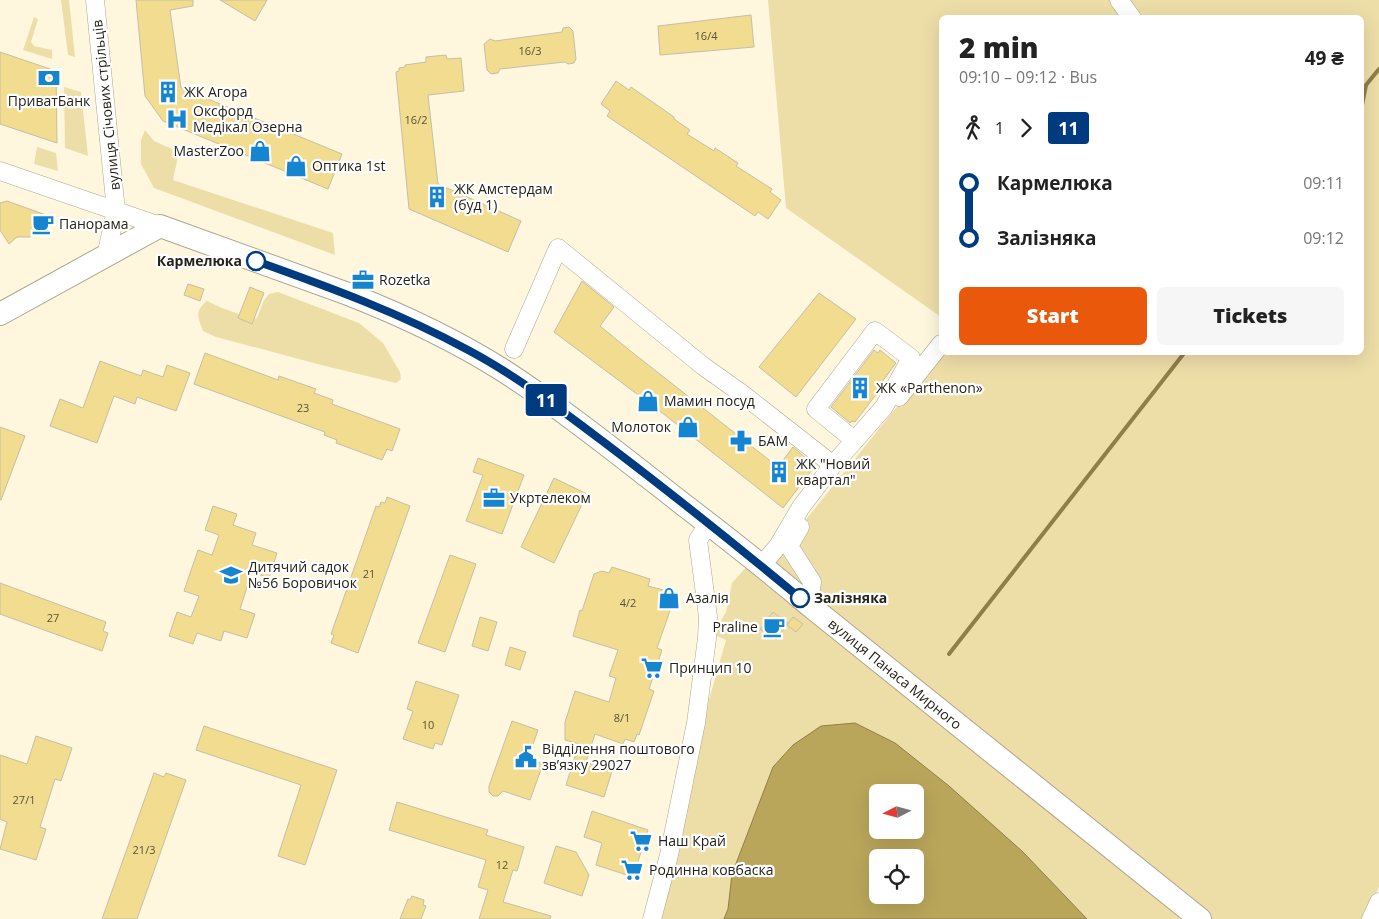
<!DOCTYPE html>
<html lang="en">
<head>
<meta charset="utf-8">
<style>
  :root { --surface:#fff; --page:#f6f6f6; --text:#222; --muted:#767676; --accent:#ea580c }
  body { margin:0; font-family:"Open Sans",sans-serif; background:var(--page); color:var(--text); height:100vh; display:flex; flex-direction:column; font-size:19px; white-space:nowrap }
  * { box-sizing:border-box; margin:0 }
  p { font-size:16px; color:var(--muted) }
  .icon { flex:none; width:28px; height:28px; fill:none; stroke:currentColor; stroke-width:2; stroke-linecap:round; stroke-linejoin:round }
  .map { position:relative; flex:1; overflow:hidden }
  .details { position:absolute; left:939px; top:15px; width:425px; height:340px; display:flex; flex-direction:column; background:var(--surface); border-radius:8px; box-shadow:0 5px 20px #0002 }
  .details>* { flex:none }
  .badge { padding:0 10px; border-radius:4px; font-size:18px; line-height:32px }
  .needle { width:32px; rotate:264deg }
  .tools { position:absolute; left:869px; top:784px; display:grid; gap:10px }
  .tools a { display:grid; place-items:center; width:55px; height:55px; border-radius:8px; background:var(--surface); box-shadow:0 5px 20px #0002; font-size:25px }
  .map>.badge { position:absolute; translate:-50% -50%; box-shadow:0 0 0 2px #fff }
  .legs { display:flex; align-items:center; gap:8px; height:55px; padding:0 20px; font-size:16px }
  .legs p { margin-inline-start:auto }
  .headline { display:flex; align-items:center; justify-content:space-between; height:85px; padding:0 20px }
  h1 { font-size:28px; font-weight:800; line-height:38px }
  .primary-button { display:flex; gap:10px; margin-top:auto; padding:10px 20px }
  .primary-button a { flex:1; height:58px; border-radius:8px; background:var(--accent); color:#fff; font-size:20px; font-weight:800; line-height:58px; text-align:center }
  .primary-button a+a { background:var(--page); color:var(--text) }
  ul { padding:0 20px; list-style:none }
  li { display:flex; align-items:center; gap:18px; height:55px; font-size:19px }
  li i { display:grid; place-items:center; width:8px; height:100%; margin:0 6px; background:currentColor }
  li i::after { content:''; width:12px; height:12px; margin:-6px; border:4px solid; border-radius:50%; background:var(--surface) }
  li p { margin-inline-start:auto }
  li:first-child i { background:linear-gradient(#0000 50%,currentColor 0) }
  li:last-child i { background:linear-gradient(currentColor 50%,#0000 0) }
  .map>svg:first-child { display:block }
  .green { fill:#eddea8; fill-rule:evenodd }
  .water { fill:#baa65b; stroke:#8e7f48; fill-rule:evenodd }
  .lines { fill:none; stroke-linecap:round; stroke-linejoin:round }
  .stream { stroke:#8e7f48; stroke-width:4 }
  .building { fill:#f1dc90; stroke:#c5bfa6 }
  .minor-casing { stroke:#ada68e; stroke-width:19 }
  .major-casing { stroke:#ada68e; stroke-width:24 }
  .minor { stroke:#fff; stroke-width:18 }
  .major { stroke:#fff; stroke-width:22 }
  .line-1-casing { stroke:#fff; stroke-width:11 }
  .line-1 { stroke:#003b80; stroke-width:8 }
  .stop-1-dot { fill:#fff; stroke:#003b80; stroke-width:2.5 }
  .labels { text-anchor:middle; stroke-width:4.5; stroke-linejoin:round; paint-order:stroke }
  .number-label { font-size:11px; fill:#595238 }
  .poi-label { font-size:14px; fill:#26241a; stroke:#fff; text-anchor:start }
  .street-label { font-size:14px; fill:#26241a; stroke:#fff }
  .stop-label { font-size:14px; font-weight:bold; fill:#26241a; stroke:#fff; text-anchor:end }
</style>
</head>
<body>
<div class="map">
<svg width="1379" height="919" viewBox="0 0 1379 919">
  <rect width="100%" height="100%" fill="#fef7dd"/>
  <!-- green -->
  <path class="green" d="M61,0h8l6,57 -7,-2z
    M768,0h611v887l-14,32h-156l-439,-355 171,-212h420v-334h-420v299l-155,-109z
    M34,17l4,2 -7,23 3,4 18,4v9l-29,-9z
    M64,87l17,5 7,64 -23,-8z
    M145,130l9,11 25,11 -6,28 160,53 2,22 -181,-67 -13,-24v-24z
    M37,147l19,6 2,18 -24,-7z
    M278,292l81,31 24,20 17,29 1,7 -5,4 -71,-17 -109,-29 -13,-6c-5,-14 -9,-20 4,-30l15,7 31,11 4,-1 7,-18 5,-6z
    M748,565l441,354h-531l44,-195 24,-84 -13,-6 13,-22 6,-29zM878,792h37v38h-37zM878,858h37v37h-37z"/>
  <!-- water -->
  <path class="water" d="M855,723l40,20 54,43 74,66 64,67h-363l4,-10 4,-35 41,-107 20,-22 28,-19zM878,792h37v38h-37zM878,858h37v37h-37z"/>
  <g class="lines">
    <!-- stream -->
    <path class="stream" d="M1361,110l5,-25 13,-16
      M949,654l236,-302"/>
  </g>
  <!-- building -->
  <path class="building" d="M136,0h57v6l-23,4 11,78 161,66 -14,35 -165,-68 -18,-25z
    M220,0h47l-12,21z
    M751,15l3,32 -94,8 -2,-29z
    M569,27l4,4 3,28 -2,4 -6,1 -3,-2 -65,7 -2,4 -7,1 -4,-4 -3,-26 6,-5 5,2 67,-9 1,-4z
    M0,52l56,19 1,72 -57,-19z
    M446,55l1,4 14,-1 3,33 -36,4 10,89 83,37 -13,31 -99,-43 -13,-137 3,-1v-3l6,-1v-2l21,-3v-5z
    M616,81l13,9 2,-3 43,30v2l16,11 -3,4 27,17 1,-3 23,15 -2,3 36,23 -2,3 11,8 -13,19 -10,-7 -3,4 -148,-100 3,-5 -9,-7z
    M7,201l39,14 2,9 -18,13h-13l-8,7 -9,-14v-27z
    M582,281l32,26 -14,19 28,23 150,118 15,-20 22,19 -32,42 -118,-93 -111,-83z
    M188,284l16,5 -4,12 -16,-6z
    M250,287l14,6 -12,31 -14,-6z
    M819,293l37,26 -60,78 -37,-30z
    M874,350l4,3 2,-3 16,13 -20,27 2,2 -23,30 -3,-1 -2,2 -19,-16z
    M205,353l73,27 1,-4 37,13 -2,4 19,7 -1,4 68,25 -8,22 -5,-2 -5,11 -46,-17 1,-3 -13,-5 1,-3 -131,-48z
    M100,361l41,15 2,-6 20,7 4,-12 23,8 -14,38 -39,-14 -2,7 -21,-8 -17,47 -47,-17 10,-27 23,9z
    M0,427l25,9 -24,64h-1z
    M478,458l46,17 -22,59 -36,-13 17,-46 -10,-3z
    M554,478l33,16 -33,69 -33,-16z
    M387,497l23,9 -52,147 -27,-10 3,-8 -3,-1 45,-128 3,1 2,-5 4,1z
    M213,506l24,8 -4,11 23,8 -4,12 25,8 -8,25 -17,-6 -12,37 15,5 -8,24 -23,-7 -3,10 -24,-8 -4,11 -24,-8 8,-24 14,5 8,-21 -15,-5 14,-41 14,5 7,-20 -14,-5z
    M450,555l26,9 -31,88 -27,-9z
    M612,567l38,12 -2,7 23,6 3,7 -17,49 5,2 -13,39 5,2 -15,44 -2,-1 -3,8 -9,-3 -2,5 -28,-10 -9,28 26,9 -8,26 -38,-12 13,-41 -14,-4v-18l10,-31 34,11 7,-24 -7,-2 9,-26 -45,-14 7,-26 2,1 12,-37 8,-3 7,2z
    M0,583l106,39 -3,9 5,2 -6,18 -102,-37z
    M773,612l15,11 -12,17 -16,-11z
    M480,617l17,5 -9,29 -16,-5z
    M793,617l10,7 -7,8 -9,-7z
    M510,647l16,5 -6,18 -15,-5z
    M416,681l43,14 -17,50 -7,-2 -2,6 -30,-10 10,-28 -6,-2z
    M512,721l26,9 -10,29 15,5 -13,36 -27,-9 -5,5h-5l-4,-4v-6z
    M204,726l133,44 -32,95 -27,-9 23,-71 -105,-35z
    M36,736l36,12 -11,33 -6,-2 -15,48 6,2 -10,31 -36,-11 7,-27 -7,-3v-64l27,9z
    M154,773l10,4 2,-4 20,7 -49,139h-35z
    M397,802l91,28 -2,5 38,12 -7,24 -4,-1 -10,32 48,14 -1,3h-71l9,-29 -10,-3 8,-27 -97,-30z
    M592,811l56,19 -15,47 -37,-12 6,-22 -18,-6z
    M556,846l20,6 13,23 -7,21 -38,-13z
    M412,896l12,4 -1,5 3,1 -5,13h-21l8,-20 2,1z"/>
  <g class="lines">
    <!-- minor casing -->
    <g class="minor-casing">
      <path id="minor" d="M95,0l21,211 -10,45
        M1119,0l13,18
        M0,171l160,55
        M514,349l44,-101 145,118 38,27 92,72 -32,42 -23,39 -17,20
        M899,397l42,-53
        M833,465l51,-58 27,-49 -36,-27 -59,78 38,31
        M800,527l-11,19 23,36 -1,7 -8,11
        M652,919l17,-64 27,-132 11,-85 1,-21 -10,-77 11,-17
        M1371,919l8,-17"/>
    </g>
    <!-- major casing -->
    <g class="major-casing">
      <path id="major" d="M0,314l160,-88 188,68c54,21 107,46 156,77 63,41 121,88 180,134 42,32 84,65 125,100l391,314"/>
    </g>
    <!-- minor -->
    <use href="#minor" class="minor"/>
    <!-- major -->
    <use href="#major" class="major"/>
  </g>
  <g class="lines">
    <!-- line-1 casing -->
    <g class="line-1-casing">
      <path id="line-1" d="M256,261c73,26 144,52 212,89 49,26 93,60 137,93 66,50 131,102 195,155"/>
    </g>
    <!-- line-1 -->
    <use href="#line-1" class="line-1"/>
  </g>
  <!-- icons -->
  <defs>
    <g id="bank-bare" transform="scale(1.725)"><path d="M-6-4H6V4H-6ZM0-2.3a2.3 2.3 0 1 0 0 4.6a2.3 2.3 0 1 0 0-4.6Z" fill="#1485ce" stroke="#fff" stroke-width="2.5" paint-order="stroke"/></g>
    <g id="building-bare" transform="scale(1.725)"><path d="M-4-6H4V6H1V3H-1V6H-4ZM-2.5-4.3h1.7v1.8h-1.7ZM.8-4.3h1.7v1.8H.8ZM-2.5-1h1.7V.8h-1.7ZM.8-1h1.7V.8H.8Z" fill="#1485ce" stroke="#fff" stroke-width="2.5" paint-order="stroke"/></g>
    <g id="hospital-bare" transform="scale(1.725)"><path d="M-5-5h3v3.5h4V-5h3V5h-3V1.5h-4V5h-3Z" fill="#1485ce" stroke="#fff" stroke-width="2.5" paint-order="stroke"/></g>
    <g id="shop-bare" transform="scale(1.725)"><path d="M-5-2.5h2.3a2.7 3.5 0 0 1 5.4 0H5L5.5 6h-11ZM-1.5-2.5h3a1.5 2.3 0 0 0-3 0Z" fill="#1485ce" stroke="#fff" stroke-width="2.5" paint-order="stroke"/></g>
    <g id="cafe-bare" transform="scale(1.725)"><path d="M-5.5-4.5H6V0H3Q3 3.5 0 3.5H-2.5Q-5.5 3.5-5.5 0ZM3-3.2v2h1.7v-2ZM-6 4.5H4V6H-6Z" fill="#1485ce" stroke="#fff" stroke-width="2.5" paint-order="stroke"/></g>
    <g id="office-bare" transform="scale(1.725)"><path d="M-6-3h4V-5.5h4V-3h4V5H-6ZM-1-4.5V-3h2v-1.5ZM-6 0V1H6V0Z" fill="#1485ce" stroke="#fff" stroke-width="2.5" paint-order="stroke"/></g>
    <g id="pharmacy-bare" transform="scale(1.725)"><path d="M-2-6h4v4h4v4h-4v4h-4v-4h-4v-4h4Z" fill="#1485ce" stroke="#fff" stroke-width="2.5" paint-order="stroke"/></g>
    <g id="school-bare" transform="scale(1.725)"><path d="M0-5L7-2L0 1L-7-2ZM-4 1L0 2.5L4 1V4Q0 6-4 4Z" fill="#1485ce" stroke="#fff" stroke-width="2.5" paint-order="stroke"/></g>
    <g id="supermarket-bare" transform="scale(1.725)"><path d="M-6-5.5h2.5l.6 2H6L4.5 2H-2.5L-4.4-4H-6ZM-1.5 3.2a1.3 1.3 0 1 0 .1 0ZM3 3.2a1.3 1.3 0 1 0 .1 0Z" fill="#1485ce" stroke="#fff" stroke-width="2.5" paint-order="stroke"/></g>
    <g id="civic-bare" transform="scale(1.725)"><path d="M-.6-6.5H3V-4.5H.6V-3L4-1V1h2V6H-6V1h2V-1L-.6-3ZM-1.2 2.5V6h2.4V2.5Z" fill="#1485ce" stroke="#fff" stroke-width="2.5" paint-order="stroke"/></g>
  </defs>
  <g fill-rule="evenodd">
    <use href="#bank-bare" x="49" y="78"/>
    <use href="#building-bare" x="168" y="92"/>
    <use href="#hospital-bare" x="177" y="119"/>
    <use href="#shop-bare" x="260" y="151"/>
    <use href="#shop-bare" x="296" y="166"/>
    <use href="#building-bare" x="437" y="197"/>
    <use href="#cafe-bare" x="43" y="224"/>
    <use href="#office-bare" x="363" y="280"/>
    <use href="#building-bare" x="860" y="388"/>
    <use href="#shop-bare" x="648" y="401"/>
    <use href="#shop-bare" x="688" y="427"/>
    <use href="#pharmacy-bare" x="741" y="441"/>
    <use href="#building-bare" x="779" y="472"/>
    <use href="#office-bare" x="494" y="498"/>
    <use href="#school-bare" x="231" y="575"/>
    <use href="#shop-bare" x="669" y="598"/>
    <use href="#cafe-bare" x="774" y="627"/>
    <use href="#supermarket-bare" x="652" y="668"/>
    <use href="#civic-bare" x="526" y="757"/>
    <use href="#supermarket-bare" x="641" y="841"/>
    <use href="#supermarket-bare" x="632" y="870"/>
  </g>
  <!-- markers -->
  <g class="stop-1-dot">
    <circle cx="256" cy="261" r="9"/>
    <circle cx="800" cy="598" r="9"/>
  </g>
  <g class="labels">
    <!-- number labels -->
    <g class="number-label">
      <text x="706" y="40">16/4</text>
      <text x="530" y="55">16/3</text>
      <text x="416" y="124">16/2</text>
      <text x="303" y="412">23</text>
      <text x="369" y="578">21</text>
      <text x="628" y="607">4/2</text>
      <text x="53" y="622">27</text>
      <text x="622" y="722">8/1</text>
      <text x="428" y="729">10</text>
      <text x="24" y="804">27/1</text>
      <text x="144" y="854">21/3</text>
      <text x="502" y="869">12</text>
    </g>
    <!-- poi labels -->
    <g class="poi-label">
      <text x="184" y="97">ЖК Агора</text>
      <text x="49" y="106" text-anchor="middle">ПриватБанк</text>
      <text x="193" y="116">Оксфорд<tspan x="193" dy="16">Медікал Озерна</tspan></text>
      <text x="244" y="156" text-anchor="end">MasterZoo</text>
      <text x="312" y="171">Оптика 1st</text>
      <text x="454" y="194">ЖК Амстердам<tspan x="454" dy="16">(буд 1)</tspan></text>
      <text x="59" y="229">Панорама</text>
      <text x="379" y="285">Rozetka</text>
      <text x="876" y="393">ЖК «Parthenon»</text>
      <text x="664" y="406">Мамин посуд</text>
      <text x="671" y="432" text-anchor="end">Молоток</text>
      <text x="758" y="446">БАМ</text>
      <text x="796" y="469">ЖК "Новий<tspan x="796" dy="16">квартал"</tspan></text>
      <text x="510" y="503">Укртелеком</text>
      <text x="248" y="572">Дитячий садок<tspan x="248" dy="16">№56 Боровичок</tspan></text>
      <text x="686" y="603">Азалія</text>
      <text x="758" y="632" text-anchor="end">Praline</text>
      <text x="669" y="673">Принцип 10</text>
      <text x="542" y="754">Відділення поштового<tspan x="542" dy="16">зв’язку 29027</tspan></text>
      <text x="658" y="846">Наш Край</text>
      <text x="649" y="875">Родинна ковбаска</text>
    </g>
    <!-- street labels -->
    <g class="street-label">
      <text transform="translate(106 105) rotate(-96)" y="5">вулиця Січових стрільців</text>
      <text transform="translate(895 674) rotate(39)" y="5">вулиця Панаса Мирного</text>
    </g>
    <!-- stop labels -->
    <g class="stop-label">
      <text x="242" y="266">Кармелюка</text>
      <text x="814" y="603" text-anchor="start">Залізняка</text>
    </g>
  </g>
</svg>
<div class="tools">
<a><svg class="needle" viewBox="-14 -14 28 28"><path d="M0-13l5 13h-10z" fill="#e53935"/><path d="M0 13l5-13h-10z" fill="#767676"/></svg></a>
<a><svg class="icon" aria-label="locate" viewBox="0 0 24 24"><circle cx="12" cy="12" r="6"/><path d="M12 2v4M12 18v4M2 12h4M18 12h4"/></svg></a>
</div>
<b class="badge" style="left:546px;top:400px;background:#003b80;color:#fff">11</b>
<section class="details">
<div class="headline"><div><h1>2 min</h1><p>09:10 – 09:12 · Bus</p></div><b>49 ₴</b></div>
<div class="legs"><svg class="icon" aria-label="walk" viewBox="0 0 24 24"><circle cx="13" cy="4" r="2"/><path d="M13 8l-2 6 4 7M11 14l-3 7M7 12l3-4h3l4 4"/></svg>1<svg class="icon" aria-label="forward" viewBox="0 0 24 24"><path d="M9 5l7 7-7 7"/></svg><b class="badge" style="background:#003b80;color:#fff">11</b></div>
<ul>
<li><i style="color:#003b80"></i><b>Кармелюка</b><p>09:11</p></li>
<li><i style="color:#003b80"></i><b>Залізняка</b><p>09:12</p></li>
</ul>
<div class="primary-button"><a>Start</a><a>Tickets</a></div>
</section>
</div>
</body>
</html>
